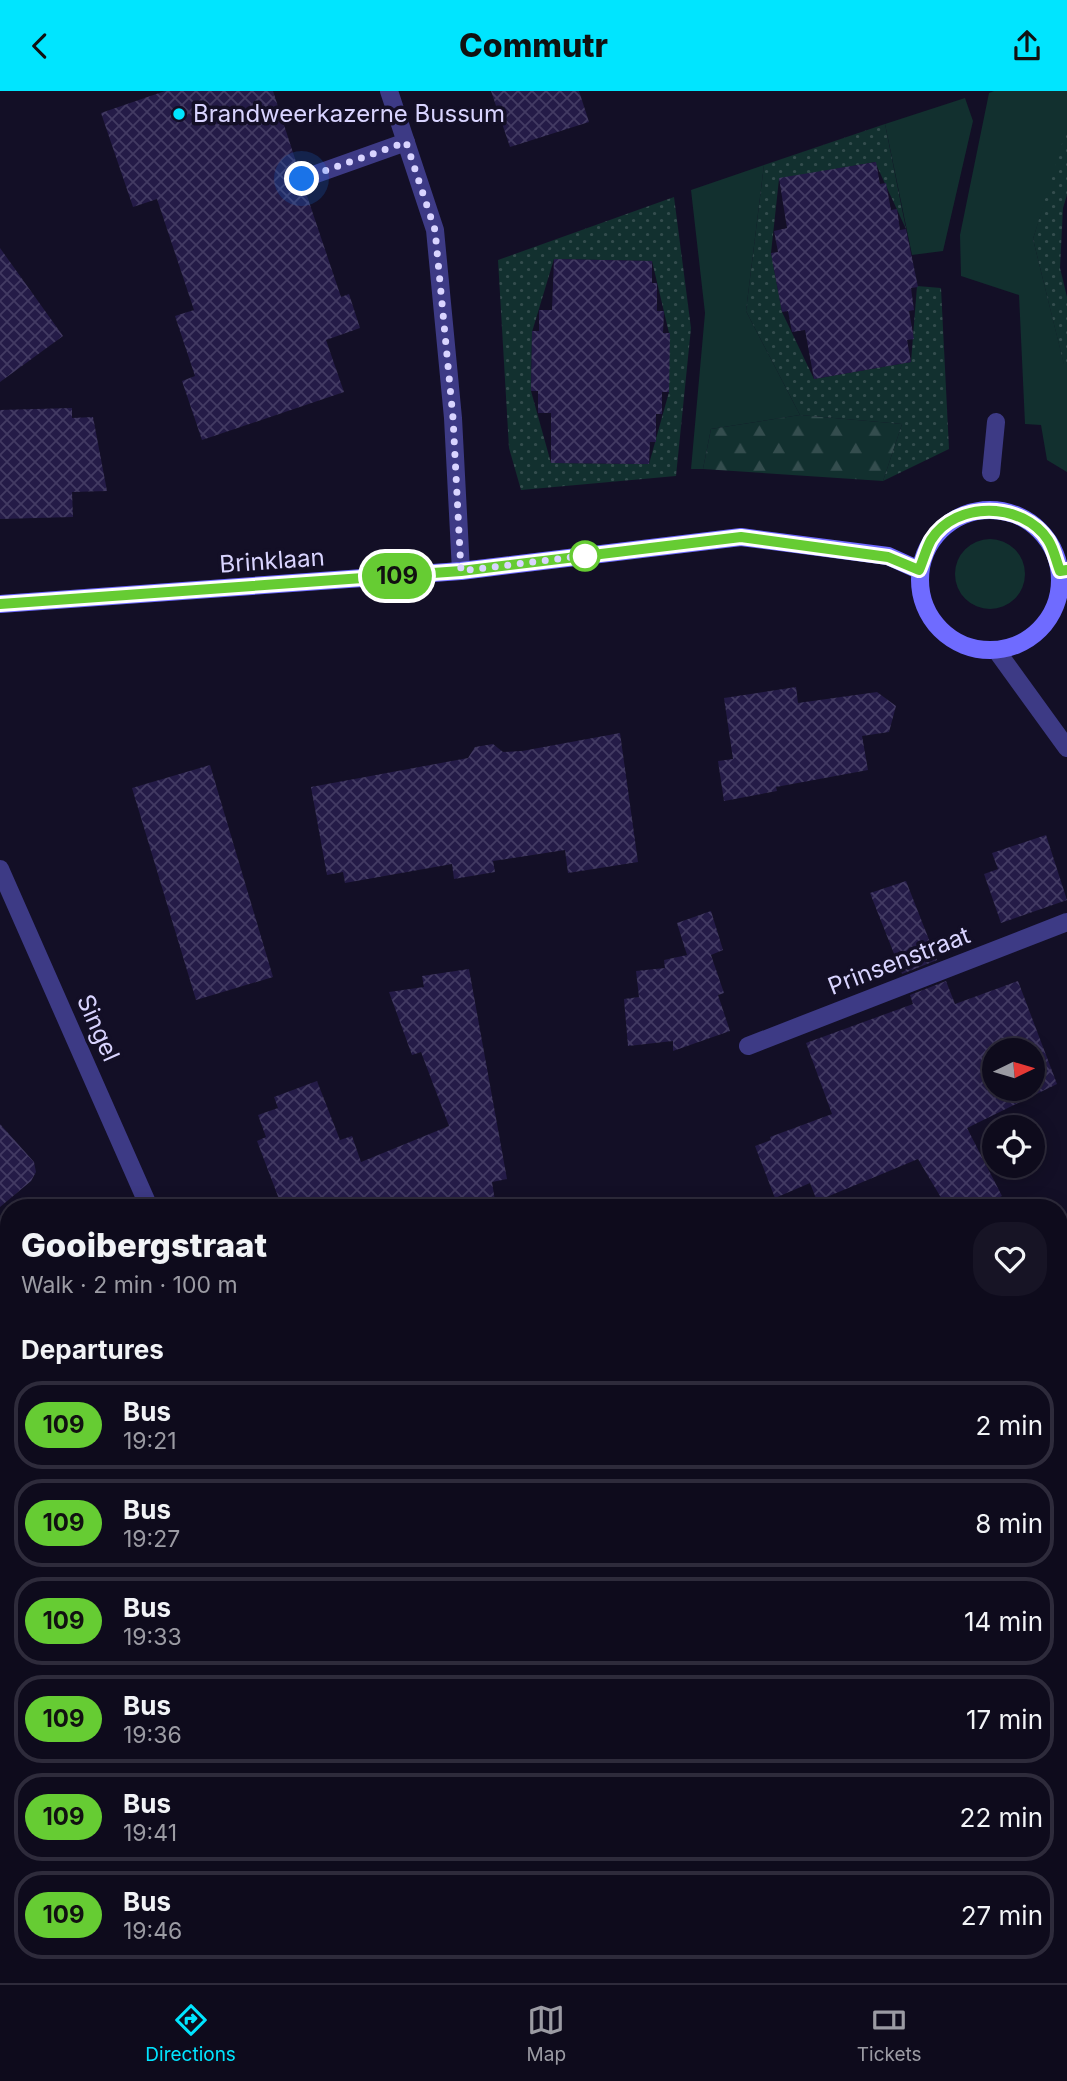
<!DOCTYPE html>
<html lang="en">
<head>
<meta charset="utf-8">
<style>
  :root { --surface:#0e0b1c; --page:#171425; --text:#f1f3f6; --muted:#9b9ba3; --line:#2e2b3b; --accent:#00e5ff }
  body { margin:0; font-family:Inter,sans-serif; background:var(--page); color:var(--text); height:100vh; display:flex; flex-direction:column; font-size:26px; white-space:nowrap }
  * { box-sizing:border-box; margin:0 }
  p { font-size:23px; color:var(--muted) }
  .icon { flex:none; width:38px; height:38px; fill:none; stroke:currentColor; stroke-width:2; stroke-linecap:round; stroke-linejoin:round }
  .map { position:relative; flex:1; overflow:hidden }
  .panel { position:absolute; left:0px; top:1108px; width:1068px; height:786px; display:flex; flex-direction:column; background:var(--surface); border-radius:28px 28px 0 0; box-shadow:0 4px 18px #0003,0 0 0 2px var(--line) }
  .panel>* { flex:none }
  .badge { padding:0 14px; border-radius:23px; font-size:24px; line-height:46px }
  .needle { width:46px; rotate:85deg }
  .controls { position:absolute; left:982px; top:947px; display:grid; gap:14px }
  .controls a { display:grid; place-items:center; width:63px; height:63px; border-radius:50%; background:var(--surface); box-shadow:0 4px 18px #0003,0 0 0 2px var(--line); font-size:35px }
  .you { position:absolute; width:35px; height:35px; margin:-18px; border:5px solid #fff; border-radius:50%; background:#1a73e8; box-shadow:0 0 0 10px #1a73e833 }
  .map>.badge { position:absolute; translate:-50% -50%; box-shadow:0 0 0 4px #fff }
  h2 { padding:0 21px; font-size:26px; line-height:63px }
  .round { display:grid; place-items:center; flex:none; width:74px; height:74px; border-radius:28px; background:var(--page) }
  .head { display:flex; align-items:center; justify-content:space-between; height:119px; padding:0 21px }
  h1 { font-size:33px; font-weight:800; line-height:52px }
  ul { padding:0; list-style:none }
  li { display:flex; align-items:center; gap:21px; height:88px; margin:0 14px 10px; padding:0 7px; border:4px solid var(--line); border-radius:28px }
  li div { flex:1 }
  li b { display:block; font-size:26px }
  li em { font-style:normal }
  li .badge { min-width:77px; font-weight:700; text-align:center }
  header { display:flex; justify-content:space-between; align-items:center; height:91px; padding:0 21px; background:var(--accent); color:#111; font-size:32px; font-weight:800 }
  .tabs { display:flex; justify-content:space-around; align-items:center; height:98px; border-top:2px solid var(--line); background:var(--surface); font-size:19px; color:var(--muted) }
  .tabs a { display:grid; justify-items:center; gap:4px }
  .tabs .current { color:var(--accent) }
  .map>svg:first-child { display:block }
  .grass { fill:#12302f }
  .forest { fill:url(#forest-firs) }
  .garden { fill:url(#garden-dots); fill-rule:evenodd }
  .building { fill:url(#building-cross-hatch); fill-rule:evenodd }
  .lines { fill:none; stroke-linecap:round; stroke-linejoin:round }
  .service { stroke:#3d3a85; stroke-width:18 }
  .minor { stroke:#3d3a85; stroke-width:18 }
  .tertiary { stroke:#3d3a85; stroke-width:18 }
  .secondary { stroke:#6f6bff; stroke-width:18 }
  .line-casing { stroke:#fff; stroke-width:16 }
  .line { stroke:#6c3; stroke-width:10 }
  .walk { stroke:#d9d4ff; stroke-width:7; stroke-dasharray:0 12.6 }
  .poi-dot { fill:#00e5ff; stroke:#130f26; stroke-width:2.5 }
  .stop-dot { fill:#fff; stroke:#6c3; stroke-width:3.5 }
  .labels { text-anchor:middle; stroke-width:7; stroke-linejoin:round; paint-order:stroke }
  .poi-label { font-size:24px; fill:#d9d4ff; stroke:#130f26; text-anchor:start }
  .street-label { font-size:24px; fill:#d9d4ff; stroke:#130f26 }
</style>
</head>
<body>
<header><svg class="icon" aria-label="back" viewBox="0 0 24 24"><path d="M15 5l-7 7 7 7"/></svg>Commutr<svg class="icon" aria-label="share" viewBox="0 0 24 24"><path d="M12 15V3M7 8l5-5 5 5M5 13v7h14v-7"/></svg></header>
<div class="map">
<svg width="1067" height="1892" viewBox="0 0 1067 1892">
  <defs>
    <pattern id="forest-firs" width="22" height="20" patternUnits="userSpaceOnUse" patternTransform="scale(1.75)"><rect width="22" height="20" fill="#12302f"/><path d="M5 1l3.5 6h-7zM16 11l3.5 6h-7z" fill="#344d4e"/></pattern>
    <pattern id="garden-dots" width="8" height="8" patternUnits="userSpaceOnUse" patternTransform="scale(1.75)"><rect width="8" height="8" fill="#12302f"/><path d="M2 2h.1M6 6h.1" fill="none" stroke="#344d4e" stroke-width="1.8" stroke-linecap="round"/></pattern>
    <pattern id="building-cross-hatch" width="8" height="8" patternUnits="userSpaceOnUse" patternTransform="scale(1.75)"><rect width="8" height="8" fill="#241b47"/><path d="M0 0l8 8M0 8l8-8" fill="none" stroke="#433b63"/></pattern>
  </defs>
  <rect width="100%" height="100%" fill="#130f26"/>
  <!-- grass -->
  <path class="grass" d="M994,0h73v43l-34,105 31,125 3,1v107l-20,-12 -6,-35 -16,-1 -6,-129 -58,-19 -1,-41 29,-142z
    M965,7l8,23 -30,130 -31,4 -27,-131z
    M764,74l-18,146 54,104 -89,14 -8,40h-12l14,-156 -14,-123z
    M955 483a35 35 0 1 1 70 0a35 35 0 1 1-70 0Z"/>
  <!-- forest -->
  <path class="forest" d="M800,324l102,9 -19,57 -180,-12 8,-40z"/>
  <!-- garden -->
  <path class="garden" d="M885,33l21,105 -31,-67 -96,17 -8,74 11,59 32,67 97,-17 6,-76 24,2 8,161 -66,32 19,-57 -102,-9 -54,-104 18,-146z
    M1067,36v68l-4,13 -3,60 7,29v68h-3l-31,-126z
    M674,106l17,131 -15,148 -155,14 -12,-42 -11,-188zM554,168l98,2 17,72v59l-20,72 -98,-1 -20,-72 1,-59z"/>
  <!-- building -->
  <path class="building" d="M165,0h108l25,77 -7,8 1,7 7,7h6l36,107 8,-3 11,34 -34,12 18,52 -142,48 -20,-59 13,-5 -20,-60 19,-6 -37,-111 -24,8 -32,-94z
    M491,0h88l10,31 -79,25z
    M876,71l4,22 6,-1 5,27 6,-1 3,21 6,-1 12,58 -7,1 3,22 -5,1 5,28 -7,1 4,22 -97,17 -9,-49 -13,2 -4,-21 -6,1 -11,-59 7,-1 -4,-21 13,-3 -8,-50z
    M0,157l63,88 -63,46z
    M554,168l98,2v22h5v28h7l-1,22h7l-1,59h-7v22h-6v28h-6l-1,22 -98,-1v-50h-13v-22h-7l1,-60h7v-21h13z
    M72,317v10l21,-1 14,74 -35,1 1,25 -73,2v-109z
    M796,596l2,16 79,-11 19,14 -7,26 -27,4 6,34 -92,17 1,4 -53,10 -6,-40 15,-2 -9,-61z
    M620,642l18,129 -70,11 -3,-23 -72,11 2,11 -41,7 -2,-15 -107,19 -2,-11 -16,3 -16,-88 157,-29 7,-11 18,-3 10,8 19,-1z
    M210,674l63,212 -77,23 -64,-212z
    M1046,744l21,65 -66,23 -17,-49 14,-5 -6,-16z
    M906,790l31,79 -35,14 -32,-81z
    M711,820l12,39 -12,5 13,38 -6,2 12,36 -57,20v-10l-45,5 -4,-47 15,-2 -3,-26 29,-3 -1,-8 23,-5 -10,-32z
    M469,878l38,210 -15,3 4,25h-214l-25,-66 9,-4 -8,-22 20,-7 -4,-11 43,-16 23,59 12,-4 9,26 88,-36 -28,-74 -9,3 -23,-63 35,-5 -2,-11z
    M946,890l9,23 63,-23 39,103 -90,44 35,68 -22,11h-18l-1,-3 -18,-3 -25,-42 -101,42 -7,-18 -35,15 -20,-52 16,-6 -1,-3 62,-23 -26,-71 107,-39 -3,-9zM994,959h38v39h-38z
    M0,1033l34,38 2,10 -5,9 -31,26z"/>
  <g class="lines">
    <!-- service -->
    <path class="service" d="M302,88l104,-37
      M991,382l5,-51
      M748,955l319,-124"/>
    <!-- minor -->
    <path class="minor" d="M0,778l149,338
      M1059,1360l8,-4
      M482,1885l3,7"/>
    <!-- tertiary -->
    <path class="tertiary" d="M389,0l46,139 18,188 8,153
      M996,559l71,98"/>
    <!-- secondary -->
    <path class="secondary" d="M920 489a70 70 0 1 1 140 0a70 70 0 1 1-140 0Z
      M0,513l461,-33 280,-34 147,19 31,14"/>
  </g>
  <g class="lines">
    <!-- line casing -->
    <g class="line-casing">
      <path id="line" d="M0,513l461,-33 280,-34 147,20 31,13c4,-9 7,-21 12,-30 25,-40 92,-38 117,0 6,9 8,21 12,31l7,-1"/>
    </g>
    <!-- line -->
    <use href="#line" class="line"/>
    <!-- walk -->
    <path class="walk" d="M302,88l104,-37 29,88 18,188 8,153 128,-16 -4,1"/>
  </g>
  <!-- markers -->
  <circle class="poi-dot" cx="179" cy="23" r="7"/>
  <circle class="stop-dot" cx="585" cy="465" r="14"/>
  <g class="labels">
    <!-- poi labels -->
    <g class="poi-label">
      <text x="193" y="31">Brandweerkazerne Bussum</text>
    </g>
    <!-- street labels -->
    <g class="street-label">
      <text transform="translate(272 470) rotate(-4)" y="8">Brinklaan</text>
      <text transform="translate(899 870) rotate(-21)" y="8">Prinsenstraat</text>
      <text transform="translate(98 937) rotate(66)" y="8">Singel</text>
    </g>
  </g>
</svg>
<div class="controls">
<a><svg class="needle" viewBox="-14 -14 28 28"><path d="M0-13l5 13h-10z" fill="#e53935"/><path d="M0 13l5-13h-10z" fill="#9b9ba3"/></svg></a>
<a><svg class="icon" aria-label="locate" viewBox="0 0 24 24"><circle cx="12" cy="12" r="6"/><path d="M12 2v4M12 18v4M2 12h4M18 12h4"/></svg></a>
</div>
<div class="you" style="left:302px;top:88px"></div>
<b class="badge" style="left:397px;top:485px;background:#6c3;color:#111">109</b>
<section class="panel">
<div class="head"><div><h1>Gooibergstraat</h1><p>Walk · 2 min · 100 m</p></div><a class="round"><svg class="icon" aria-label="heart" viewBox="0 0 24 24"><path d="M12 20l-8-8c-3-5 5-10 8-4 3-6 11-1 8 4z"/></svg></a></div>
<h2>Departures</h2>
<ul>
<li><span class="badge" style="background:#6c3;color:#111">109</span><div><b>Bus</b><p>19:21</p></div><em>2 min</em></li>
<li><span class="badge" style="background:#6c3;color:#111">109</span><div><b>Bus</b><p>19:27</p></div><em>8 min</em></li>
<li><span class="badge" style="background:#6c3;color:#111">109</span><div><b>Bus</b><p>19:33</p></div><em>14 min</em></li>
<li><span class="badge" style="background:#6c3;color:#111">109</span><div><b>Bus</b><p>19:36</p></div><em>17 min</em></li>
<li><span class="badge" style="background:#6c3;color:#111">109</span><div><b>Bus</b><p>19:41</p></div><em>22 min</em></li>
<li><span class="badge" style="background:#6c3;color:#111">109</span><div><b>Bus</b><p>19:46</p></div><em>27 min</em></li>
</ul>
</section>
</div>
<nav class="tabs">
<a class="current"><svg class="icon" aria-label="directions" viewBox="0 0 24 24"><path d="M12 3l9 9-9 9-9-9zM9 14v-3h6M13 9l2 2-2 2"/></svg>Directions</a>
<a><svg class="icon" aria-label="map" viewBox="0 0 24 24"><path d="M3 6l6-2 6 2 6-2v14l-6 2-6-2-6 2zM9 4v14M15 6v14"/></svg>Map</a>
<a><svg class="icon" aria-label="tickets" viewBox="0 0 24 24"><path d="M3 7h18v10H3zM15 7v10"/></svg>Tickets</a>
</nav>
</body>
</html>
